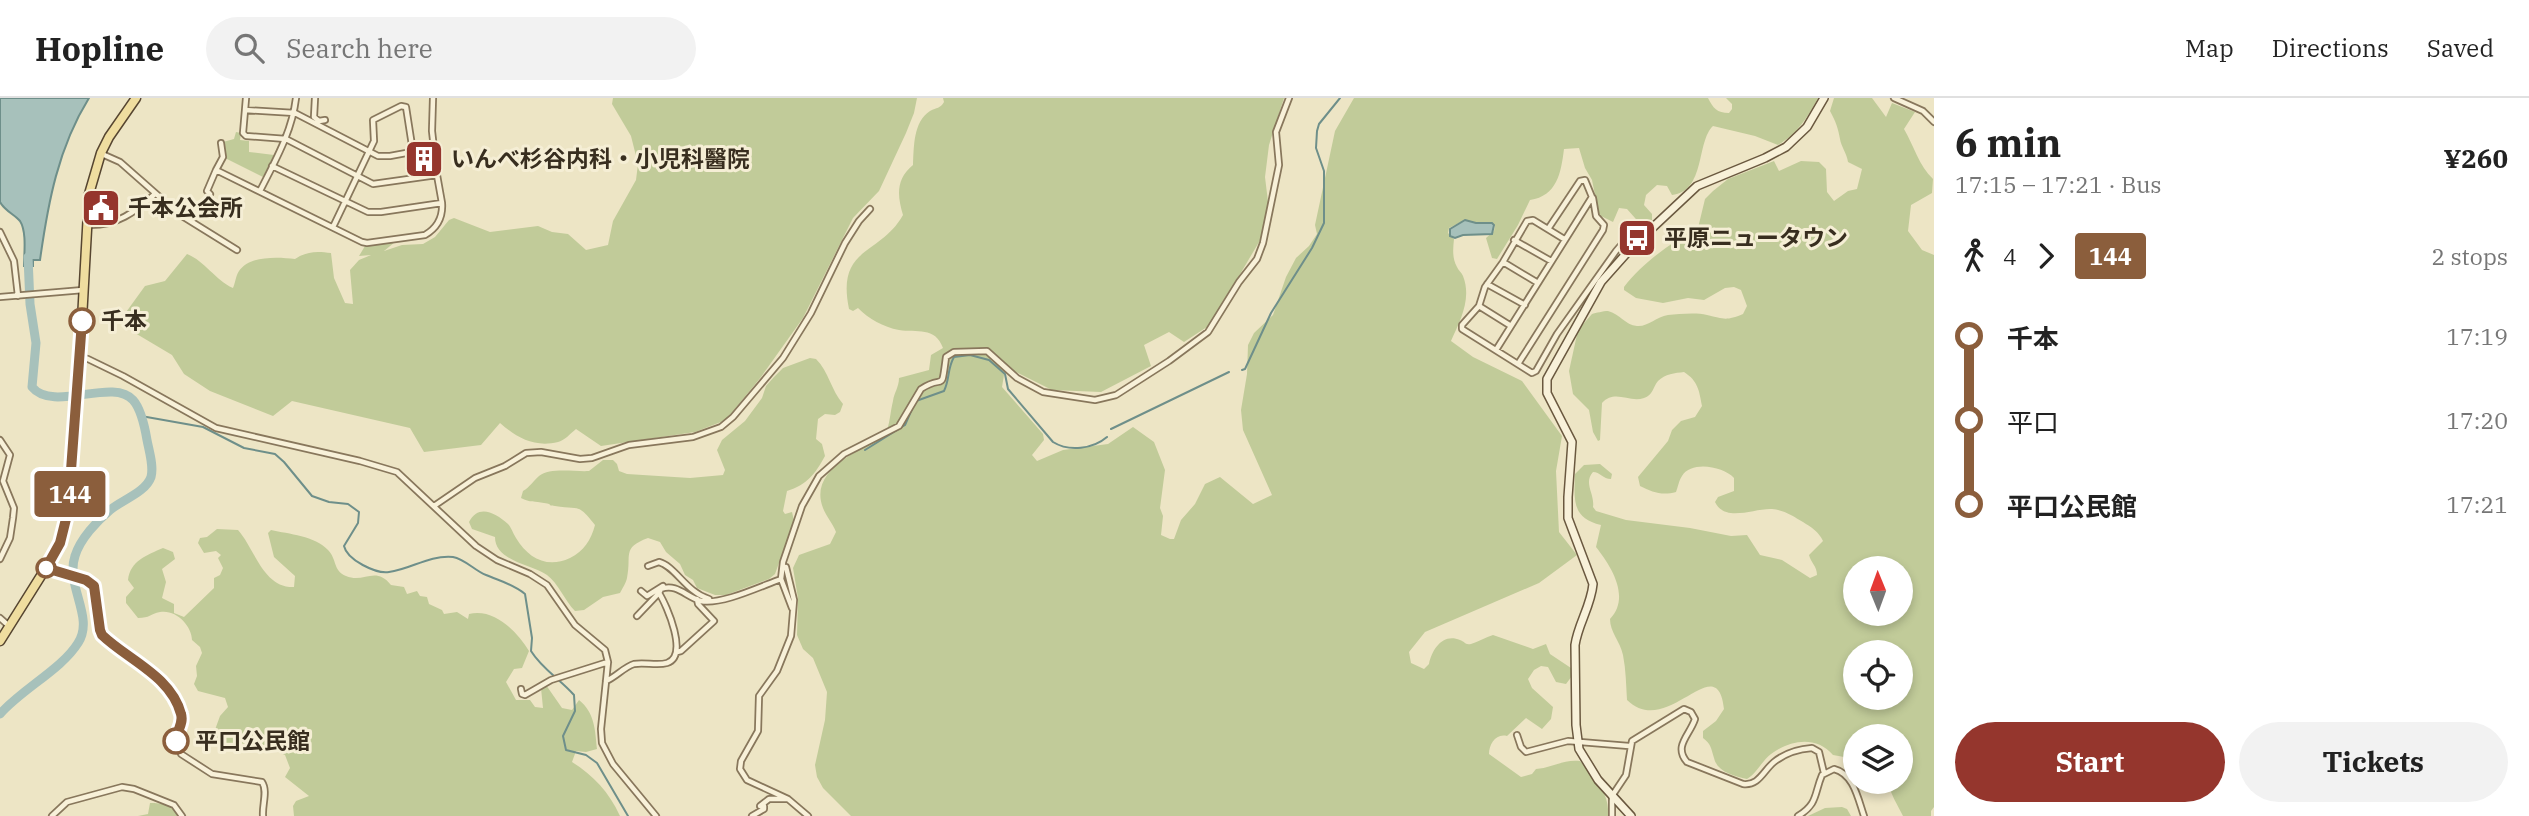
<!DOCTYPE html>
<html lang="en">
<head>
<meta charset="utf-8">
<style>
  :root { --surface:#fff; --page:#f2f2f2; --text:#222; --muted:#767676; --line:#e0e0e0; --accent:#95362d }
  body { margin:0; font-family:"IBM Plex Serif","Noto Sans JP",serif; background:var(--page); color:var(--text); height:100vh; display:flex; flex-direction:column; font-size:26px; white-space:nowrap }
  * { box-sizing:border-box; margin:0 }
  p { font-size:23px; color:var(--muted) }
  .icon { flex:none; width:38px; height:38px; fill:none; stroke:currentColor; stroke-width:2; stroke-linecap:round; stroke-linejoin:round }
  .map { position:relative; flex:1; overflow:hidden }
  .details { display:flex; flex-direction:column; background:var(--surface); width:595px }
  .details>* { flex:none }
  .badge { padding:0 14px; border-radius:5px; font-size:24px; line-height:46px }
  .needle { width:46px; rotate:359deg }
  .buttons { position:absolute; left:1843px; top:458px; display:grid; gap:14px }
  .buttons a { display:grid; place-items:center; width:70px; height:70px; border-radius:50%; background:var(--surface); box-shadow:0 4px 10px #0003; font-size:35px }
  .map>.badge { position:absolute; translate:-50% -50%; box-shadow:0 0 0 4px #fff }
  .legs { display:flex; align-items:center; gap:10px; height:77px; padding:0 21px; font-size:23px }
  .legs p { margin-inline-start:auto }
  .headline { display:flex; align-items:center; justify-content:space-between; height:119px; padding:0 21px }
  h1 { font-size:38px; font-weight:700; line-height:52px }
  .action { display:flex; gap:14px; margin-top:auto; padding:14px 21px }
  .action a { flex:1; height:80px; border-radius:42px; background:var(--accent); color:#fff; font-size:28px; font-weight:700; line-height:80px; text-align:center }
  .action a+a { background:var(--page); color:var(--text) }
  ul { padding:0 21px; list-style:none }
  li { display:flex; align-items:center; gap:24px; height:84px; font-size:26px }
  li i { display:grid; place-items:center; width:10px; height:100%; margin:0 9px; background:currentColor }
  li i::after { content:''; width:18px; height:18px; margin:-9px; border:5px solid; border-radius:50%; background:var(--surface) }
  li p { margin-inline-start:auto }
  li:first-child i { background:linear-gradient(#0000 50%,currentColor 0) }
  li:last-child i { background:linear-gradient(currentColor 50%,#0000 0) }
  header { display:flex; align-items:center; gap:42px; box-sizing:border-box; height:98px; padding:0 35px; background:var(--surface); border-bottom:2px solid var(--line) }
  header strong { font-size:33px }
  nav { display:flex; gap:38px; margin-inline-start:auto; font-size:24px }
  .search { width:490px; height:63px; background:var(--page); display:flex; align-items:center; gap:18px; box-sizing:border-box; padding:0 24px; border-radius:38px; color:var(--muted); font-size:26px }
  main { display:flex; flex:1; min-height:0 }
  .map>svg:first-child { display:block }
  .green { fill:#c1cb99; fill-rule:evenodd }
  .water { fill:#a7c1bb; stroke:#6e8f8a; stroke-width:2 }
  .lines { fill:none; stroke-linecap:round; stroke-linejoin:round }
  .stream { stroke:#6e8f8a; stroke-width:2 }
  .river { stroke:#a7c1bb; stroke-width:9 }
  .minor-casing { stroke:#88775c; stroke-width:8 }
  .secondary-casing { stroke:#6a583f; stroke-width:10 }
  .primary-casing { stroke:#564530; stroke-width:11 }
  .minor { stroke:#f8f1d9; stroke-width:4.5 }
  .secondary { stroke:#f8f1d9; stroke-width:7 }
  .primary { stroke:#efdd9f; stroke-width:8 }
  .line-1-casing { stroke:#fff; stroke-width:16 }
  .line-1 { stroke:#8b5e3c; stroke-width:10 }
  .stop-1-dot { fill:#fff; stroke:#8b5e3c; stroke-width:3.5 }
  .labels { text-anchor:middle; stroke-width:6; stroke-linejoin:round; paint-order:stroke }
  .poi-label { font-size:23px; font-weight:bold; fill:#382e1f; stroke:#f5eed5; text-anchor:start }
  .stop-label { font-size:23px; font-weight:bold; fill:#382e1f; stroke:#f5eed5; text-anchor:start }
</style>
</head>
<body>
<header>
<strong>Hopline</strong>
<div class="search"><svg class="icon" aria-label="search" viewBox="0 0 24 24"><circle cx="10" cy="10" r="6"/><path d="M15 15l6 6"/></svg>Search here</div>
<nav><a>Map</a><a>Directions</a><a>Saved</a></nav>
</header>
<main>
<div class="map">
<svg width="1934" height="718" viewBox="0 0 1934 718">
  <rect width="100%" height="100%" fill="#ede5c5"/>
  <!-- green -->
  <path class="green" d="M613,0h304l-3,15 -8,20 -27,58 -26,27 -50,100 -42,59 -35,43 -31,12 -94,14 -25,-17c-5,4 -12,12 -18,13 -24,6 -42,-5 -58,-19l-19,22 -57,7 -14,-24 -118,-27 -19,15 -63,-25 -26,-17 -12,-19 -37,-22 -11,-18 21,-29 20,-5 22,-27c18,7 28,26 46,34 2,-4 3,-13 6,-17 11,-16 40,-14 56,-12 12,-8 22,-8 36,-6l3,25 11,25 8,1 -3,-34 9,-10 12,-5 -12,1 6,-10 30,-4 -11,9 18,-6 21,-1 12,-7 14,-17 5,-2 36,14 48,-6 14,6 16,2 18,16 22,-5 5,-24 23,-41 2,-16 -7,-28 -19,-32z
    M943,0h341l-15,47 -4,32 4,33 -7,27 -52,88 -26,17 -15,-10 -25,13 7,21 -50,26 -49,-2 -44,-22 -4,7 -2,12 41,47 1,6 -12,15 5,6 26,-11 45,-6 25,-17 21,15 11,28 -5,38 3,8 -2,19 9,4h4l7,-19 14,-16 10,-20 15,-7 33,27 19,-9 -29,-65 -2,-20 6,-36 1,-29 6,-12 19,-18 13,-38 10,-19 13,-12 8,-12 -2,-9 20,-94 19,-33h354c5,10 9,15 21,15l3,-4v-5l-6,-6h92c-11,20 -20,35 -40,47l-23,-9 -42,-10c-17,16 -7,65 -41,69l-5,-9 -10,-1 -11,10 -2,10 8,9v6l-9,7 -16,-18 -8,-1 -6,14 -14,-7 -7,-35 -7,-12 -6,-20 -15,1c-3,24 -7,47 -34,51l-12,25 -21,34 -5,-1 -6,-20 8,-7 1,-5 -3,-4 -16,1 -11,-3 -16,8 -1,5 6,6c-1,10 -2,19 3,28 1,3 5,6 6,9 9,23 -3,45 -12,65l22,16 49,24 40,55 -6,35 3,61 18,23 -38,28 -114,49 -16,20 2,11 13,6 5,-5c3,-15 14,-31 31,-24 6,2 4,5 11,4 7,-2 15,-7 22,-9l40,14 13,-5 4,10 21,14 1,8 -6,8 -10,-2 -8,-15 -7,-1 -7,4 -6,9 4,9 21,19 -2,12 -9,10 -16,-11 -19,18c-11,-3 -18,8 -18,18l32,23 11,-3 4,-5c16,-1 27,-10 44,-8 15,16 30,33 28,55h-757l-28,-28 -6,-11 -2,-12 10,-45 2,-28 -14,-34 -10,-9 -6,-14 1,-37 -5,-30 6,-13 31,-11 6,-12c-3,-8 -10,-16 -13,-24 -15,-38 37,-58 62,-72 5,-12 5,-23 8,-35 1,-8 6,-14 6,-23l30,-8 2,-15 12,-7c-8,-22 -26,-15 -44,-18 -16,-3 -30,-11 -41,-22l-5,3 -4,-2c-13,-63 31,-53 54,-94 -6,-20 -7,-36 10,-50 1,-18 0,-43 17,-54 7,-4 10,-2 14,-9z
    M1834,0h38l14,19 6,-14 23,9 -11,17c10,17 15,37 29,50l-1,14 -21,12 -3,26 14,19 12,5v552l-3,4v5h-28c-4,-8 -14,-25 -15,-34h12v-45h-45v32l-6,-2 -5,-10 -11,-2c-17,-20 -43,-15 -62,-1 -10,8 -14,19 -24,25 -13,-3 -30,-7 -33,-21 -3,-10 -3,-14 -11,-20v-7l13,-10 8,-12c-7,-63 -56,31 -97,-9 -1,-15 -1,-30 -4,-45 -3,-14 -13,-23 -13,-36 21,-22 1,-53 -14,-72l5,-22c-29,-7 -27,-24 -26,-51l9,-9 16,-1 12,10 -1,5c-8,0 -11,-7 -18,-7 -10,11 2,22 0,35l3,4 30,9 64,8 41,8 16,-1 13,20 22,5 28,18 7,-3c0,-9 -6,-12 -8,-20l14,-14c-4,-9 -12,-14 -20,-19 -10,-6 -19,-12 -31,-13 -18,-1 -47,14 -57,-7l3,-5 16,-6v-13c-10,-11 -42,-18 -52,-2 -3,4 -4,11 -6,16 -14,4 -24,0 -36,-6l-2,-9 30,-36 4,-11 9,-9 14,-4 7,-11c-3,-16 -4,-25 -18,-34 -9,1 -19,2 -26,9 -5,6 -5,14 -14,17 -15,5 -29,-9 -42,5l-2,37 -2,1 -5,-9 -4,-22 -16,-16 -4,-23 9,-41 14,-16c4,-1 11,-3 16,-3 12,3 17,14 29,15 11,1 19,-9 31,-11 11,-1 28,-3 39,0 17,4 19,6 36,-1l4,-8 -6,-16 -7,-3 -9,1 -21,12 -16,-2 -25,5 -27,-5 -12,-8v-3c18,-24 48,-45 74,-59l7,-29 8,-8 15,-12 46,-18 5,10 22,-10 18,1 7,7 1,23 7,9 14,-10 9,-2 5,-20 -14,-7c-1,-8 -7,-16 -8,-23 -2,-11 -4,-17 -10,-28zM1855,471h45v45h-45zM1855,555h45v45h-45z
    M236,34l5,1 -1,7 9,1v11l25,3 -11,22 -38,-19 -2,-16 11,-3z
    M810,260l6,1c13,13 15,31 27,45l-3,8 -5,3 -10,-1 -7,5 -2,20 6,5 3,12c-10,18 -18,29 -38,35l-4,20 2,3 7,-2 2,9 -19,53 -6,5 -43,16h-11l-18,-7 -4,-8 -8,-5 -5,-11 -14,-12 -6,-10 -12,-4c-27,10 -16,17 -21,40 -1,5 -5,11 -7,15l-17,4 -19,13 -9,1c-10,-10 -17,-28 -28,-36 -17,-11 -52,-14 -52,-38l-23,-8 -3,-7c9,-18 26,-10 39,2 3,3 5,9 8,14 12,20 31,31 54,20 14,-7 21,-18 25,-33 -17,-22 -15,-15 -40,-19 -11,-1 1,-1 -11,-3 -9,-2 -14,0 -23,-5l2,-7c7,-4 10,-10 16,-15 11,-9 36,-4 50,-5l14,-11h10l4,4 2,7 8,3 63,4 33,-3 2,-5 -8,-20 5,-10 23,-19 17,-23 4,-12 8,-9 9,-9z
    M217,431l21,1c17,19 25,58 56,57l1,-11 -21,-19 -6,-24 3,-3c18,4 44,6 57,20 9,9 5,21 18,26 18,8 29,-11 45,9l13,2 3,7 10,-3 3,5 7,1 2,7 13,6 2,4 13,-2 11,7 1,-5c26,-6 48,18 60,37l-7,17 -8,1 -8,13 10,18h14l5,7 8,1 -2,-20 5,-3 16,23 10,2 7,-10c16,13 16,30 18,49l-11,3 -10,-1 -4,11c22,14 37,30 48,54h-326l-1,-10 3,-5 13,-5 -24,-19 5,-9 -5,-13c-14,-7 -30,-10 -45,-12 -11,-1 -19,2 -28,-5l8,-22 8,-9 -3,-9 -27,-7 -4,-7 3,-8 -1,-10 6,-13 -2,-6 -8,-7c0,-14 -16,-31 -32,-28 -10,2 -10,6 -22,6l-12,-15v-6l8,-9 -6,-8c2,-19 19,-25 35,-32l10,4 2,7 -13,10 4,13 -4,16 12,6v9l10,4 30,-29v-10l6,-3 3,-7 -5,-10 3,-3 -5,-4 -12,2 -6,-10 2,-5 7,-1z
    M150,705c11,0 25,2 29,13h-41l10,-2z
    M1842,709l5,2 4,7h-43l17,-8z"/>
  <!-- water -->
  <path class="water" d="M0,0h89c-31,50 -41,105 -49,162h-7v6h-9c0,-12 3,-34 -4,-45 -6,-7 -15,-10 -20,-19z
    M1465,122l11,3h16l2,2 -2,9 -29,1 -8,3 -5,-2v-7z"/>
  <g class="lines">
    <!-- stream -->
    <path class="stream" d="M1242,272l3,-1 26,-56 41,-65 12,-25v-52l-8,-23 1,-17 2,-7 21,-26
      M916,303l28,-10c6,-12 3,-22 10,-34l16,-2 19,5 16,14 3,15 45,53c16,10 40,7 54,-5
      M141,318l62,11 41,21 31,6 9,8 28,34 17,6 19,2 11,8 -1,11 -14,23c3,14 32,28 45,26 23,-3 39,-17 64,-15 12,2 22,14 33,18 14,6 27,9 39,19l7,44 -1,13c11,18 29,28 43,44l1,16 -12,25 3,14 20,5 11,8 31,53
      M1111,331l118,-57
      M865,352l40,-25 7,-16"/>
    <!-- river -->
    <path class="river" d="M0,616c22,-25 62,-45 78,-71 17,-26 -13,-57 -3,-87 5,-17 22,-35 35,-46 12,-10 36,-18 41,-33 3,-11 -2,-26 -4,-37 -2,-12 -6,-31 -14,-40 -20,-23 -80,13 -101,-13l4,-44 -6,-39 -2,-47"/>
    <!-- minor casing -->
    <g class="minor-casing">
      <path id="minor" d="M315,0l-1,19 5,4 6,-1
        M433,0l-1,33 5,44 -64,9 -87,-45 -40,-3 -3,-3 2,-23 50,3 83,43h12l43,-8
        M1894,0l29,13 11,11
        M245,12l1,-12
        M221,45l2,14 -7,13 146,72 5,1 58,-8c12,-7 18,-18 17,-32
        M102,56l18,8 59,52 58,36
        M272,68l96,46h13l61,-9 -5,-28
        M260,93c15,-30 32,-59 36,-93
        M210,96l-3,-3 9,-21
        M88,127c29,1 47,-13 67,-31
        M333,129l41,-86 -1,-21 28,-14 5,1 7,45
        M0,134l14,29 4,35
        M1564,141l-31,-19 -6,1 -24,41 -18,25 -6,19 -17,19v4l70,44 4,-2 21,-37 59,-83 6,-7 10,2
        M1514,142l37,21
        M1503,164l35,21
        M1487,186l38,21
        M0,199l83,-7
        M1479,208l32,20
        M1496,252l96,-153 -7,-17 -5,1 -32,48
        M81,259l7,2 35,17 93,52 144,33 37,11 79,74 21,14 33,14 17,11 28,40 30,25 3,12 -7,67 1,14 11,21 43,52
        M1518,266l85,-134 1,-5 -8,-9 -3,-18
        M0,342l10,15 -7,26 11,27 -1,10 -3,20 -10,21
        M434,408l41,-28 30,-12 21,-13 15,-1 39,7 12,-1 37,-13 64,-8 28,-10 12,-10 50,-59 28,-45 34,-70 14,-22 11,-12
        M648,468l11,-4c16,4 27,30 50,37
        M786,469l8,33 -3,36 -14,35 -18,25 -1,35 -17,30 -1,8 7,11 41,19 20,17
        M47,471l42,13 5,4 8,49 55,43 11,13 14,24 -1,8 -5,13 5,18 31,20 50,8c6,9 0,23 1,34
        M781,481l11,29
        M641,493l6,5 16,-10
        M637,518l22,-23
        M0,520l9,8
        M677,554l4,-1 33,-30 -16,-17 -1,-5
        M606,583c10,-4 18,-14 28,-17 11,-2 23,2 33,-1 22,-7 0,-57 -8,-70l2,-4c16,-6 25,8 40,12 21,4 60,-15 80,-22l2,-17 19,-56 17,-30 25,-22 55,-28 22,-37c24,-16 20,6 25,-32l8,-5 33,-1 30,27 26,14 52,8 21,-5 53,-34 39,-29 31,-50 18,-23 6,-16 16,-78 -3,-33 13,-34
        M521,591l1,5 3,1 26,-15 57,-18
        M1517,637l4,12 5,5 42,-11 61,5
        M52,718l15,-14 55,-15 12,2 40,16 8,11
        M752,718l12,-7v-3h-4l9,-7h18
        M1612,718v-20l14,-21 6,-34 52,-32 7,3 4,7c-5,16 -22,27 -8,43l56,22c16,2 20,-13 31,-22 10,-8 24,-13 38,-14l7,4 5,21
        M1798,718c20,-12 16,-22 24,-41l12,-6c20,5 24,30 30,47"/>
    </g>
    <!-- secondary casing -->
    <g class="secondary-casing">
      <path id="secondary" d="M1631,718l-33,-36 -19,-31 -3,-24 -1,-80c3,-21 16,-39 18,-61l-25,-66v-21l4,-55 -25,-49v-14l54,-97 32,-36 64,-60 68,-28 21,-11 21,-20 17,-29"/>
    </g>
    <!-- primary casing -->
    <g class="primary-casing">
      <path id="primary" d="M0,543l49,-78 15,-33 5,-27 10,-130 10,-179 12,-41 8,-16 27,-39"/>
    </g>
    <!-- minor -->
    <use href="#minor" class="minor"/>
    <!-- secondary -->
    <use href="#secondary" class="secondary"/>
    <!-- primary -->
    <use href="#primary" class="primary"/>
  </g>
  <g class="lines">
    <!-- line-1 casing -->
    <g class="line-1-casing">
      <path id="line-1" d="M82,223l-14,190 -8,32 -14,25 40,12 8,6 6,44 2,5c26,25 69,41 79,79 3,10 -5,17 -5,27"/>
    </g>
    <!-- line-1 -->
    <use href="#line-1" class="line-1"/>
  </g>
  <!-- icons -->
  <defs>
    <g id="building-square" transform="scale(2.0125)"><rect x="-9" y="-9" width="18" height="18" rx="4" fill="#95362d" stroke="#f5eed5"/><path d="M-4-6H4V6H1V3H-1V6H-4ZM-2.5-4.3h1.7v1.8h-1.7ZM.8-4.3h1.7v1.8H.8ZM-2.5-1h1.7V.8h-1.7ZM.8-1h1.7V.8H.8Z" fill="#fff"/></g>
    <g id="civic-square" transform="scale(2.0125)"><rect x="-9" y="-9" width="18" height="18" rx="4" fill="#95362d" stroke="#f5eed5"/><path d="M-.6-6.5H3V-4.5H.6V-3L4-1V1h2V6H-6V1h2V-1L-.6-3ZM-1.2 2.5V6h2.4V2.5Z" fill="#fff"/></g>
    <g id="bus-square" transform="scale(2.0125)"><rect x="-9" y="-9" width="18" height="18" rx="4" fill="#95362d" stroke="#f5eed5"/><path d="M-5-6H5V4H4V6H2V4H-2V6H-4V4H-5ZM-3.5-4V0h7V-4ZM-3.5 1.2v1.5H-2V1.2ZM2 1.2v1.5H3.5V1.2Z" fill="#fff"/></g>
  </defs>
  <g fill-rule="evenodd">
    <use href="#building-square" x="424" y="61"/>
    <use href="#civic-square" x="101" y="110"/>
    <use href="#bus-square" x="1637" y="140"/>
  </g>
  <!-- markers -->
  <g class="stop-1-dot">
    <circle cx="82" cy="223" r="12"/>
    <circle cx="46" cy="470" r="9"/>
    <circle cx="176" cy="643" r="12"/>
  </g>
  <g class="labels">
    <!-- poi labels -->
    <g class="poi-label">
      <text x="451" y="69">いんべ杉谷内科・小児科醫院</text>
      <text x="128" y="118">千本公会所</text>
      <text x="1664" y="148">平原ニュータウン</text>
    </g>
    <!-- stop labels -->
    <g class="stop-label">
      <text x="101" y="231">千本</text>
      <text x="195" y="651">平口公民館</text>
    </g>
  </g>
</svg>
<div class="buttons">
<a><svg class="needle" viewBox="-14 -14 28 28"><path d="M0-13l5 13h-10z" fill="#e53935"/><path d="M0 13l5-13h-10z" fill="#767676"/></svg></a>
<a><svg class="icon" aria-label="locate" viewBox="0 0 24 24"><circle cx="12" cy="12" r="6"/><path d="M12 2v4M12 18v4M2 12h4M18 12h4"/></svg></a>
<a><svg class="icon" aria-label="layers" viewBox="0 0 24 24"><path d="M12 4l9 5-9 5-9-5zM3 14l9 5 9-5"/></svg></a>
</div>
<b class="badge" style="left:70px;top:396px;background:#8b5e3c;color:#fff">144</b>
</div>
<section class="details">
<div class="headline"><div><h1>6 min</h1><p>17:15 – 17:21 · Bus</p></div><b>¥260</b></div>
<div class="legs"><svg class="icon" aria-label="walk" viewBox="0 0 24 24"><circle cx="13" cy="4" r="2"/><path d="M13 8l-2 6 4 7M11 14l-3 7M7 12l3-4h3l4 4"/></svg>4<svg class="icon" aria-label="forward" viewBox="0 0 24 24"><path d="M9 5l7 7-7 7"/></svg><b class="badge" style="background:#8b5e3c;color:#fff">144</b><p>2 stops</p></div>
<ul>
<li><i style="color:#8b5e3c"></i><b>千本</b><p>17:19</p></li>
<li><i style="color:#8b5e3c"></i><span>平口</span><p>17:20</p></li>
<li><i style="color:#8b5e3c"></i><b>平口公民館</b><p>17:21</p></li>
</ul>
<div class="action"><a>Start</a><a>Tickets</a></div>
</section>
</main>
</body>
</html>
